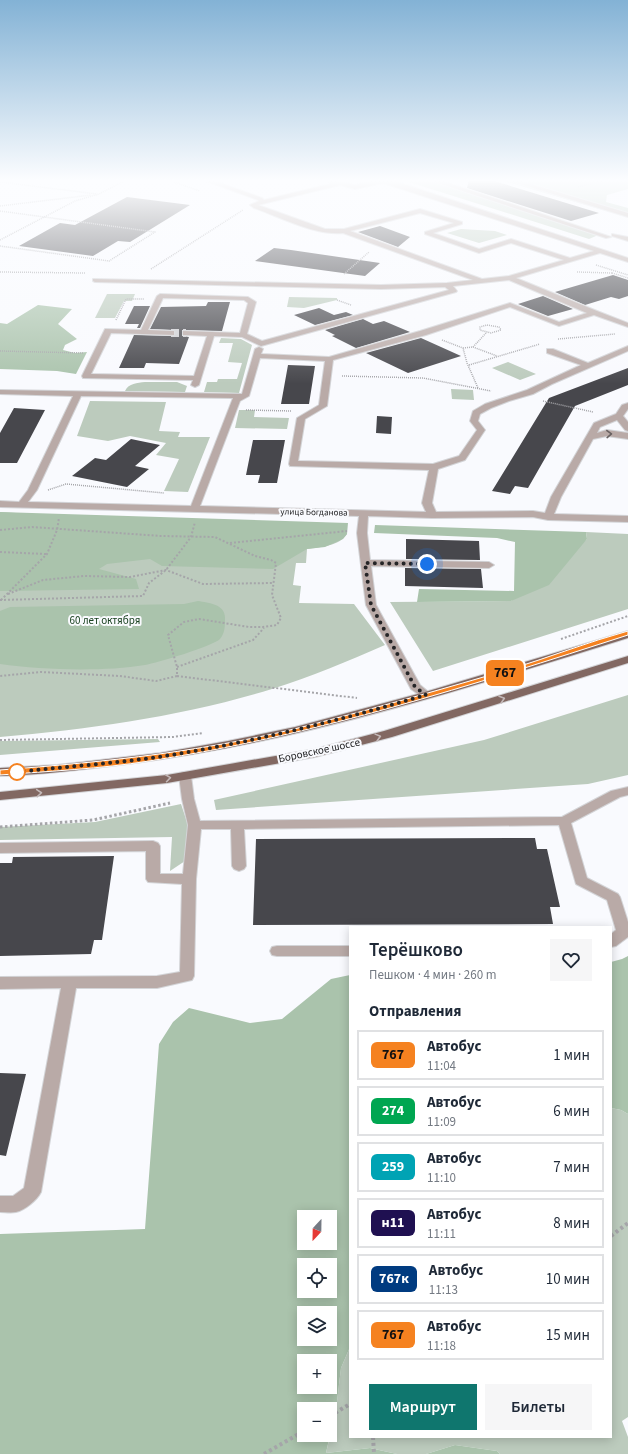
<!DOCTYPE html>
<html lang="ru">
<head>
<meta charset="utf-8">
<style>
  :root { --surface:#fff; --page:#f6f6f7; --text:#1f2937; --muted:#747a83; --line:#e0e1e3; --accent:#0f766e }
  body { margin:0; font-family:"Source Sans 3",sans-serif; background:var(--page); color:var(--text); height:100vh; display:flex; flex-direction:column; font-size:15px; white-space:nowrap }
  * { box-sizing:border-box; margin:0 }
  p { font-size:13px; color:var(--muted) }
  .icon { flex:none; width:22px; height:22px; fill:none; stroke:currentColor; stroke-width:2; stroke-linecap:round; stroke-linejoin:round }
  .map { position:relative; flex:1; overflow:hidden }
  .panel { position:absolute; left:349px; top:926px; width:263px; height:512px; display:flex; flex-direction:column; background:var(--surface); border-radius:0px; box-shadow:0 2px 10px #0003 }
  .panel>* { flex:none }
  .badge { padding:0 8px; border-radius:6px; font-size:14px; line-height:26px }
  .needle { width:26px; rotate:202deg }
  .controls { position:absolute; left:297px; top:1210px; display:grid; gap:8px }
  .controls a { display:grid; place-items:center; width:40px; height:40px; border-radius:0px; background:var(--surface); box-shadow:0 2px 10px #0003; font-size:20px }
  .you { position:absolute; width:20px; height:20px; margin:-10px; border:3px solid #fff; border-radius:50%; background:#1a73e8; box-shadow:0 0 0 6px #1a73e833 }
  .map>.badge { position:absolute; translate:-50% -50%; box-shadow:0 0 0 2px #fff }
  h2 { padding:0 20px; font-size:15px; line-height:36px }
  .round { display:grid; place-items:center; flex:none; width:42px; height:42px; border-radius:0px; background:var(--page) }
  .overview { display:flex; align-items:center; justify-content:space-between; height:68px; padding:0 20px }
  h1 { font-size:19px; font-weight:600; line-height:30px }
  .action { display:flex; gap:8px; margin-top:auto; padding:8px 20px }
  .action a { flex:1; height:46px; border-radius:0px; background:var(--accent); color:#fff; font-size:16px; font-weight:600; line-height:46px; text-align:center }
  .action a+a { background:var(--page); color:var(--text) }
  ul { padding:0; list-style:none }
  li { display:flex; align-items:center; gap:12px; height:50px; margin:0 8px 6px; padding:0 12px; border:2px solid var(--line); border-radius:0px }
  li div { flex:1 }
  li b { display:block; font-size:15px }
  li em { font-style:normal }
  li .badge { min-width:44px; font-weight:700; text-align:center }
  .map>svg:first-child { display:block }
  .green { fill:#bccbbd }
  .forest { fill:#aac3ac; fill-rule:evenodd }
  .building { fill:#47474c }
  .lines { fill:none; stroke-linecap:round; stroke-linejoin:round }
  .minor-tunnel { stroke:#cfcfd3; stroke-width:8; stroke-dasharray:8 4; stroke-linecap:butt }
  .minor-casing { stroke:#d3d4d7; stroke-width:2 }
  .major-casing { stroke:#d3d4d7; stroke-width:2 }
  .path-far3 { stroke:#a5a5a9; stroke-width:1.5; stroke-dasharray:1 1; stroke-linecap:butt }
  .path-far2 { stroke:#a5a5a9; stroke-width:2; stroke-dasharray:2 2; stroke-linecap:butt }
  .path-far1 { stroke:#a5a5a9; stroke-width:3; stroke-dasharray:2.5 2.5; stroke-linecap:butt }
  .path { stroke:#a5a5a9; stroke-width:4; stroke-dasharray:3 3; stroke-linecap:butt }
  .minor { fill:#b9aaa7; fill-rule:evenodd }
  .major { fill:#826862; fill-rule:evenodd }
  .oneway { stroke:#686161 }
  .oneway2 { stroke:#c3b8b8 }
  .line { fill:#f58220; stroke:#fff }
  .walk { stroke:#252527; stroke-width:4; stroke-dasharray:0 7.2 }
  .stop-dot { fill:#fff; stroke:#f58220; stroke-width:2 }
  .labels { text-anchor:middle; stroke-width:4; stroke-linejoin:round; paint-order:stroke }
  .far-street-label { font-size:9px; fill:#252527; stroke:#f9fafe }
  .park-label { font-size:11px; fill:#18401f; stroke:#f9fafe }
  .street-label { font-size:11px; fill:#252527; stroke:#f9fafe }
</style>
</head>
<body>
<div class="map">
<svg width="628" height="1454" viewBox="0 0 628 1454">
  <rect width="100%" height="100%" fill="#f9fafe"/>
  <!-- green -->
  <path class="green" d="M427,180l169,54v2l-7,3 -183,-58z
    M507,180h121v9l-21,6 -1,7 22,6v7l-11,-1 -110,-32z
    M461,229l34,2 12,4 -28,8 -32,-10z
    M107,294h28l-3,7h-8l-9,17h-20z
    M289,297l48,1v2l-33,8 -17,-1z
    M221,338l20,1 11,6 -13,48 -35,-1 3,-10h10l1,-3h19l5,-16 -14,-1 5,-19h-14z
    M508,362l28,12 -16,6 -28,-12z
    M145,382h32l10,4 -2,6 -60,-1c4,-8 12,-8 20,-9z
    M451,389l22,1 1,10 -22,-1z
    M90,401l76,1 -7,29 21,1 -2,5h32l-22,55 -24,-1 15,-32 -23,-4 10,-12 -36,-7 -22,5 -31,-5z
    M239,410h16l-1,7 35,1 -2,11 -52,-1z
    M0,512l347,22c-8,12 -26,13 -40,15l-1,14h-10l-3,22 8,1 -2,17 55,1 31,41c-37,16 -74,32 -113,44 -88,27 -180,40 -272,48z
    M586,532l42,2v75l-195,62 -43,-69 121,-1 76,-62z
    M628,695v80l-40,9 -372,26 -2,-10 270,-60z
    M158,739l2,3 -160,13v-14z
    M181,804l8,24 -4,33 -15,10 2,-34 -172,3v-13l95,-5z
    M611,1108l10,2 7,4v303l-6,4 6,16v17h-128l-3,-3 -42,-6 -29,9h-29l-27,-6 -44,5 10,-43 5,-42 9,-21v90h261z"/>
  <!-- forest -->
  <path class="forest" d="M38,305l34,4 -14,15 19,15 -12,6 -2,5 12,3 12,-1 -11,22 -19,-3 -57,-2v-46l7,1z
    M0,512l348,11 -1,11 -4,5 -18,8 -18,2 -34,20 -111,-3 -12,-7 -43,5 -8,5 37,10 3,10 -139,2z
    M375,525l211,7 1,7 -38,46 -38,16 -94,1 2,-13 95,2 1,-49 -18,-4 -123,-5z
    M198,601c11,2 28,3 27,18 0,7 0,14 -5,20 -7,7 -63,24 -75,26 -43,7 -102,5 -145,-1v-53l10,-4 174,-3z
    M628,956v158l-7,-4 -10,-2v-146l11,-3z
    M350,975v372l-9,21 -5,42 -6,25v-26h-26v26h26l-4,18 44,-5 27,6h-397v-220l145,-5 14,-185 14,-22 16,-14 61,15 32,-4 49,-40zM304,1217h26v26h-26zM304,1265h26v26h-26zM304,1313h26v26h-26zM304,1361h26v26h-26z
    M455,1445l42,6 3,3h-74z"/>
  <!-- building -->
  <path class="building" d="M469,180h22l108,33 -28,8 -104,-33z
    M127,197l63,8 -60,37 -12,-1 -25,15 -74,-10 41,-23 15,2z
    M380,226l30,11 -12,10 -40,-15z
    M274,248l17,2 89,13 -15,13 -110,-15z
    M613,275l15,5v16l-9,3 -8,-2 -26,8 -30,-13z
    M543,296l30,13 -25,7 -30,-12z
    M208,302h22l-8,29 -40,-1v6l7,1 -10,27 -33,-1 -2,5h-25l15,-33 41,1 1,-5 -2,-1 -24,-1 11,-22 45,-1z
    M134,306h16l-10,22h-3l2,-4h-14z
    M319,308l15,7 12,-3 7,3 -38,10 -21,-10z
    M363,319l10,5 11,-3 26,11 -54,16 -24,-12 3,-1 -10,-5z
    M421,338l40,18 -53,17 -42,-20z
    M288,365l27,1 -6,38h-28z
    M628,368v17l-53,21 -47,82 -13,-2 -5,8 -18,-3 57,-93z
    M14,408l31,2 -28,53h-17v-30z
    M377,416l15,1 -1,17 -15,-1z
    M131,439l29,6 -25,21 14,3 -22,18 -55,-11 23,-18 11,2z
    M253,440h32l-8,43h-19l2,-8h-14z
    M406,539l73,2 1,19 -74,-1z
    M405,568l76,1 2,19 -78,-2z
    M535,838l2,11h10l13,58h-10l3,17 -300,1 3,-86z
    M114,856l-12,84h-8l-3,14 -91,2v-93h12l1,-6z
    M0,1073l26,1 -20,82 -6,-1z"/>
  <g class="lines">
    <!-- minor-tunnel -->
    <path class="minor-tunnel" d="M171,333h15"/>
    <!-- minor casing -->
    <g class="minor-casing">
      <path id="minor" d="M203,180h9l50,18 2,2 70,-17 -5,-1v-2l26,5 23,-5h13l237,78v4l-28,-9 -84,25 81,33 31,12v4l-34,-12 -35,11 -49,-19 -84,28 -93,25 -6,46 -22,13 -7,42 135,3 26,-8 18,-26 -7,-9 3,-10 12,-7 42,-14 54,-25 -34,-12v-4h6l35,14 40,-17v5l-76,33 -19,10 -24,7 -18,7 -11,6 -2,7 7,9 -20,30 -27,9 -6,34 4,9 97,-1 12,2 6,-16 43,-74 22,-9 6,-9 6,-2v6l-5,7 5,6v9l-3,-1 -8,-10 -17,7 -3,6 10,-3 21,3v6l-21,-3 -14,3 -32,58 -7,17 74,2v6l-80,-2 -15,-3 -101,1 -64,-2 -1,17 3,27 119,2 5,3 -5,3 -118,-2 5,39 44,80 12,10 -2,2h-8l-11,-8 -45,-84 -9,-72 2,-17 -359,-9v-6l19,1 9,-12 45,-94 -73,-2v-4l242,4 13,-45 4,-2 4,2 -2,5 68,3 91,-26 90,-28 49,19 28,-9 -78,-33 -56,6 4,5 -1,1 -195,54 -19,-9 -28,-1 -15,49 -4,2 -4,-2 2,-5 -110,-2 -1,-2 23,-47 36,1 16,-34 3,-2 88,3 8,5 -9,32 15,7 187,-51 -4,-3 -64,2 -286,-7 -2,-1v-2l288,6 66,-2 26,-3 -130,-47c-27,3 -63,-16 -89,-25l-4,-3 9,-4 -1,-1zM383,183l211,68 -24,7 -59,-19 -32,10 -46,-16 29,-9v-2l-42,-13 -76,20h-19l-67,-24 82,-20 15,4zM420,213l34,10 -29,9v2l54,19 32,-10 53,17 -55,16 -27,3 -132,-48zM163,298l81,2 4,3 -8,30 -57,-2v4h3l21,1 -13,40 -103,-2 20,-41 63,2v-4h-3l-23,-1zM260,358l65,3 -6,44 -22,13 -8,46 1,2 139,4 -7,33 4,9 -226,-6 40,-105 9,-5zM81,396l152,2 -42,108 -163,-4 9,-12z
        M429,180h10l172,57 -5,1z
        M507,180h10l111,33v4z
        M612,234l16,3v4l-16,-5z
        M185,772l4,1 2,3 3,23 6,22 362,-4 49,-26 17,-4v8l-8,2 -49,26 16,55 31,16 2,3 8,25v15l-12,9 -5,1v-13l5,-4 -9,-30 -31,-16 -17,-59 -315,4 2,37 -2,3 -5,2 -5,-2 -2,-3 -1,-37h-30l-5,50 -2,97 -2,4 -35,8h-81l-35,204c-4,8 -16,18 -25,20 -5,1 -11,0 -16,0v-16h13l11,-8 37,-200 -61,1v-12l157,-1 23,-4 2,-88 -34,-2 -2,-3v-28l-146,2v-10l153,-2 5,2 2,3v28h23l5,-49 -6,-26 -3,-23 2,-3z
        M277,946h73v10h-73l-5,-1 -2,-4 2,-4z"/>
    </g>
    <!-- major casing -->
    <g class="major-casing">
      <path id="major" d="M628,631v7c-167,52 -334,106 -509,127 -39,5 -79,10 -119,11v-8l57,-3 103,-12 68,-12 67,-14 130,-35z
        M628,656v7l-236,74 -77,20 -148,26 -167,17v-8l167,-17 148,-26 69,-18z"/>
    </g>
    <!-- path-far3 -->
    <path class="path-far3" d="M168,180l32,11
      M0,182l97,12
      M578,187l27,-7
      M0,206l91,-11
      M0,211l155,21 -46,29 -109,-15
      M0,240l75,-39 24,-7 27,-14
      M596,265l32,10
      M151,269l92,-59
      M0,272l85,1
      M577,272l35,1
      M612,273l16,5
      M344,274l25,-22
      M337,300l14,5
      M116,320l10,-21h18
      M487,325l12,2 2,3 -10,3 -11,-3v-3z
      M558,339l57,-5
      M442,340l21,8 4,15 11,25
      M473,347l14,-15
      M463,348l10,-1 24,9
      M0,351l83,2
      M469,365l71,-21
      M342,376l81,2 68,13
      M543,401l50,11
      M246,410l45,1
      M48,490l18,-6 98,9"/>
    <!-- path-far2 -->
    <path class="path-far2" d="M0,530l32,-3 129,9 54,1 40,19 16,4 5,3 -4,32 9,23 -4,7 -14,2h-14l-50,-8 -15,3 -16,13 9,32v9l-21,5 -36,-5 -79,-4 -41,4
      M230,543l117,-12
      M0,552l46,2
      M8,594l35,-14 41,-4 46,1 36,-7 37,14 70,-1
      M0,600l143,-4 6,-13 17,-13 25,-33 4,-15
      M1,600l46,-46 10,-24 2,-12
      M561,639l67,-23
      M177,667l76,-27 11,-12
      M177,676l180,22
      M0,740l173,-3 30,-4"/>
    <!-- path-far1 -->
    <path class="path-far1" d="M0,827l93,-7 77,-17"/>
    <!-- path -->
    <path class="path" d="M611,1236l17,-13
      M330,1416l20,-12
      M373,1437l1,17
      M264,1454l40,-23"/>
    <!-- minor -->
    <use href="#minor" class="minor"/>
    <!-- major -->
    <use href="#major" class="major"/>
  </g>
  <!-- one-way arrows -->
  <defs><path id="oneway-chevron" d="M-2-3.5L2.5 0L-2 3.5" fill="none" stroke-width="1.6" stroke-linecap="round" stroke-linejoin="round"/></defs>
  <use class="oneway" href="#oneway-chevron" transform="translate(609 434) rotate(-2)"/>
  <g class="oneway2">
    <use href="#oneway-chevron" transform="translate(502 699) rotate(-17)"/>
    <use href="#oneway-chevron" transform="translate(378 737) rotate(-15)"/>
    <use href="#oneway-chevron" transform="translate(168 778) rotate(-8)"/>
    <use href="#oneway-chevron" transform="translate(39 793) rotate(-5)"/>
  </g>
  <!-- sky -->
  <linearGradient id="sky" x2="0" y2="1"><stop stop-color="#83b2d5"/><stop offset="0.47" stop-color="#fcfdff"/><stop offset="1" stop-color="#fcfdff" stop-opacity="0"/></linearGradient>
  <rect width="628" height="384" fill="url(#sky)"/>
  <!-- line -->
  <path class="line" d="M628,631v4c-155,50 -315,101 -479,126 -49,8 -99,10 -149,14v-5c106,-8 211,-19 314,-46 66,-17 132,-36 197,-55 39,-12 77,-27 117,-38z"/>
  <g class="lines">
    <!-- walk -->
    <path class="walk" d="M17,772c53,-6 107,-9 160,-18 84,-14 167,-35 249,-59l-11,-8 -44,-82 -6,-42 62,1"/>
  </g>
  <!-- markers -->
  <circle class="stop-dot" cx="17" cy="772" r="8"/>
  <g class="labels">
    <!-- far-street labels -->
    <g class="far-street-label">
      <text transform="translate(314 512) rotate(1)" y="3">улица Богданова</text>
    </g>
    <!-- park labels -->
    <g class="park-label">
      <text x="105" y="624">60 лет октября</text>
    </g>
    <!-- street labels -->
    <g class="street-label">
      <text transform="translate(319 750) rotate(-12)" y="4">Боровское шоссе</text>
    </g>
  </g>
</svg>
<div class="controls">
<a><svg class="needle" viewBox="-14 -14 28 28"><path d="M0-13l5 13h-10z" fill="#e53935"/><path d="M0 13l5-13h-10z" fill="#747a83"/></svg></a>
<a><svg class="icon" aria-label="locate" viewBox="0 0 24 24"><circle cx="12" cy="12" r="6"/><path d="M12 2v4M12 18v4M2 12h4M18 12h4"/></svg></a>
<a><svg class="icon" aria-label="layers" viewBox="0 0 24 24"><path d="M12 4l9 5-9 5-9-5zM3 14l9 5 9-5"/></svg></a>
<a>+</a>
<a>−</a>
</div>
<div class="you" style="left:427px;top:564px"></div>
<b class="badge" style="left:505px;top:673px;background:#f58220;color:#111">767</b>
<section class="panel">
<div class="overview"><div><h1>Терёшково</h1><p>Пешком · 4 мин · 260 m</p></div><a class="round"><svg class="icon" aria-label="heart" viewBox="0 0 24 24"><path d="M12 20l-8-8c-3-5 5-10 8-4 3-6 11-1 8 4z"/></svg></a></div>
<h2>Отправления</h2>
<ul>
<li><span class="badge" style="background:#f58220;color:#111">767</span><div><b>Автобус</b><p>11:04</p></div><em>1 мин</em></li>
<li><span class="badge" style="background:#00a651;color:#fff">274</span><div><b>Автобус</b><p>11:09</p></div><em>6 мин</em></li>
<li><span class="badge" style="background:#00a3b4;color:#fff">259</span><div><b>Автобус</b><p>11:10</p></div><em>7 мин</em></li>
<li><span class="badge" style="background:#1f1051;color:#fff">н11</span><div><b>Автобус</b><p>11:11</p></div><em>8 мин</em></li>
<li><span class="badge" style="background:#003b80;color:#fff">767к</span><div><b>Автобус</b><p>11:13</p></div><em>10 мин</em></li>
<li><span class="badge" style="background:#f58220;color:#111">767</span><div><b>Автобус</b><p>11:18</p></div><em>15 мин</em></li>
</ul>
<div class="action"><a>Маршрут</a><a>Билеты</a></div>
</section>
</div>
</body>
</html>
